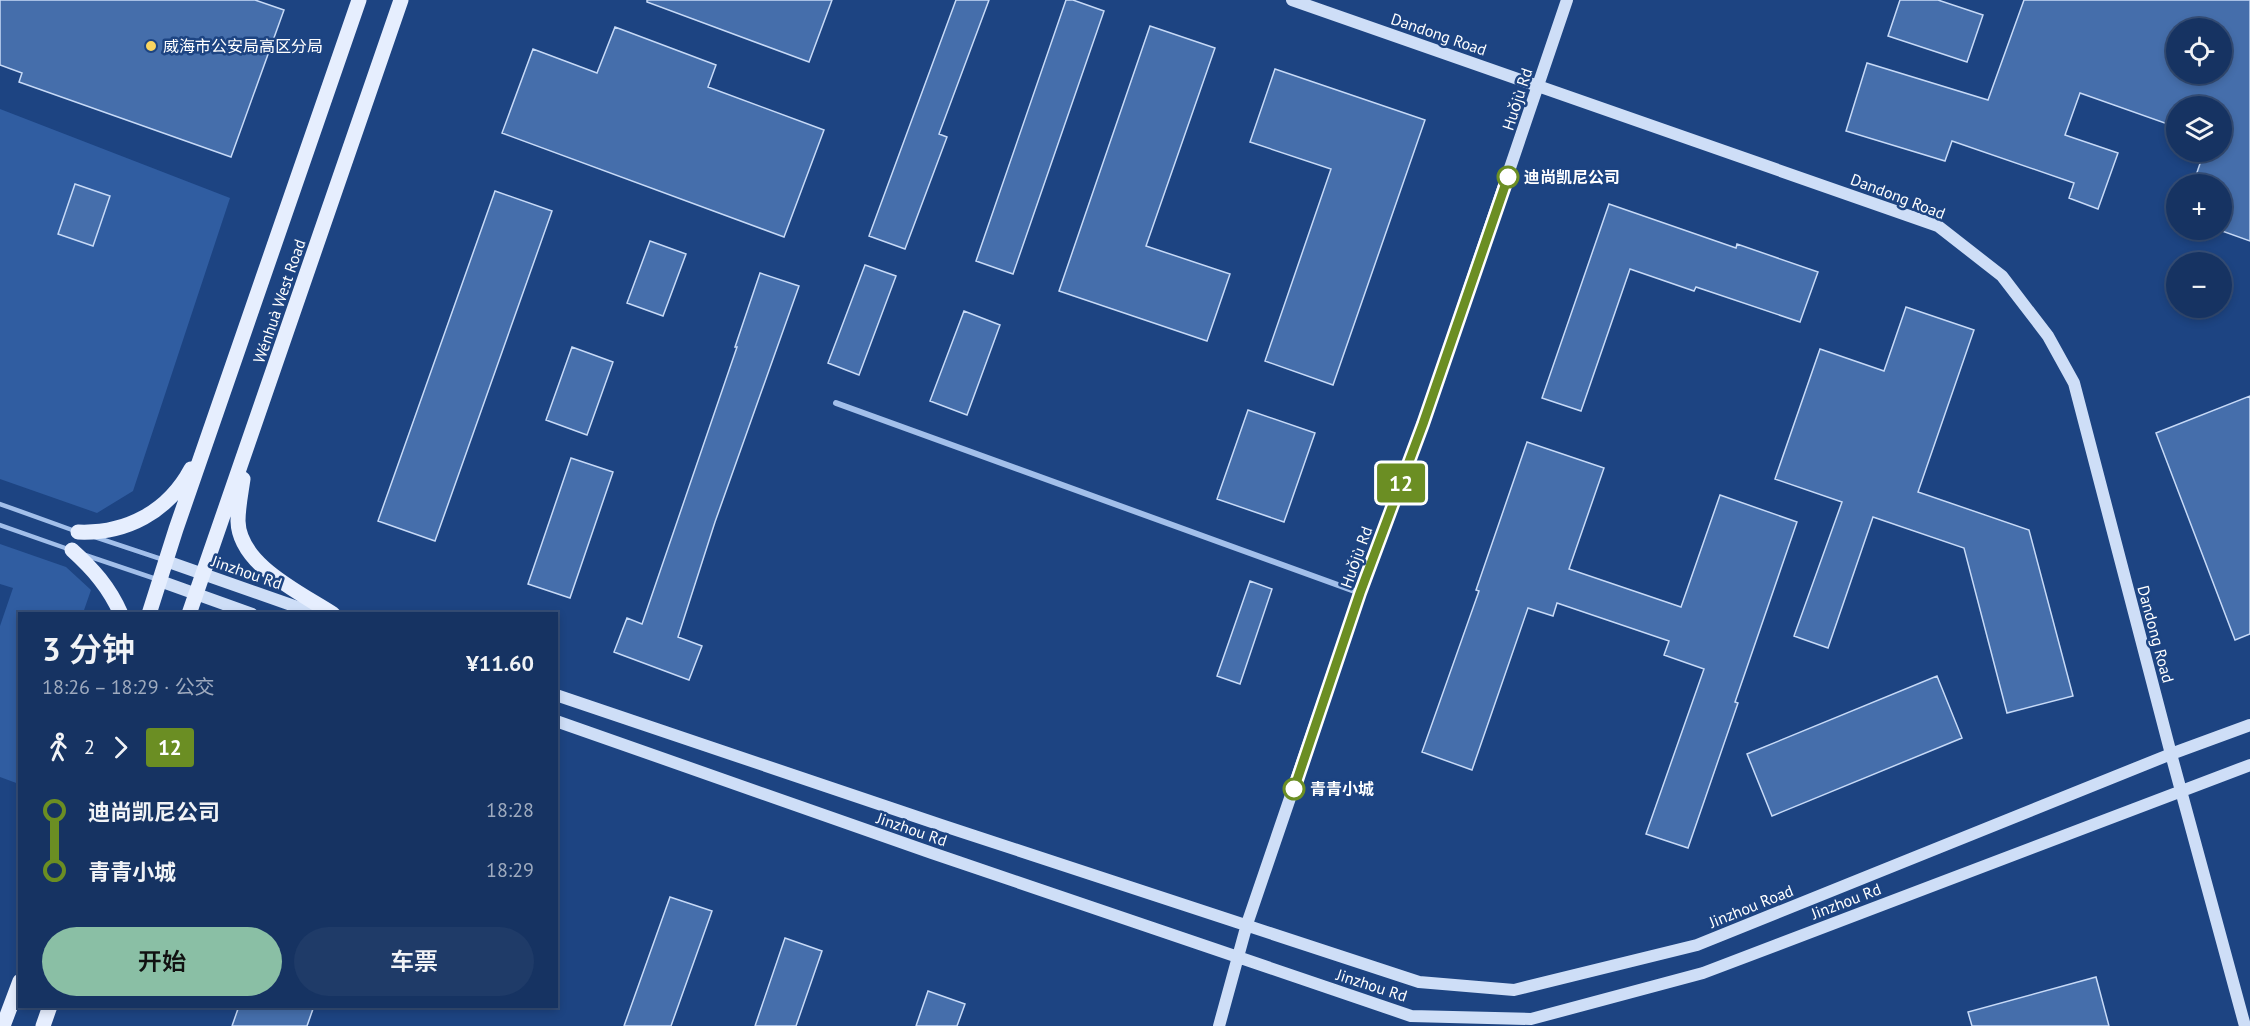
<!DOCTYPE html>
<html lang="zh">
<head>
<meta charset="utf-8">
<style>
  :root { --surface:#163362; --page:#1f3b68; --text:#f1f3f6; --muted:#9eaabe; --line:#354e77; --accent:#8abfa5 }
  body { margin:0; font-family:"PT Sans","Noto Sans SC",sans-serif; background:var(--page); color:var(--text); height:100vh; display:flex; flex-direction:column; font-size:22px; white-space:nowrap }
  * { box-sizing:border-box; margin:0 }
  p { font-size:20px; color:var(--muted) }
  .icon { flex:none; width:33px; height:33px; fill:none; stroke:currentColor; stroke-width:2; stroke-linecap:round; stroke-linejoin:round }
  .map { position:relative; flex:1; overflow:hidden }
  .side { position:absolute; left:18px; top:612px; width:540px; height:396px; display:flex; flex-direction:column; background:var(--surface); border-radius:0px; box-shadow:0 3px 9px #0003,0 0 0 2px var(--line) }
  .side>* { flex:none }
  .badge { padding:0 12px; border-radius:4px; font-size:21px; line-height:39px }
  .tools { position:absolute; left:2166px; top:18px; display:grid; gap:12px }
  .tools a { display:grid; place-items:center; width:66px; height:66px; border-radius:50%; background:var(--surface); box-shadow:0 3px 9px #0003,0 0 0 2px var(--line); font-size:30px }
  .map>.badge { position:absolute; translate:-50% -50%; box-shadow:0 0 0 3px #fff }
  .legs { display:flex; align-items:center; gap:9px; height:66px; padding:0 24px; font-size:20px }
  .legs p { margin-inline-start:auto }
  .head { display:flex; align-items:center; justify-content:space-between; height:102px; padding:0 24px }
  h1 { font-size:33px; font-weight:600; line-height:45px }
  .action { display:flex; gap:12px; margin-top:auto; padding:12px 24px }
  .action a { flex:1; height:69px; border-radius:36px; background:var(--accent); color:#111; font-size:24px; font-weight:600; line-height:69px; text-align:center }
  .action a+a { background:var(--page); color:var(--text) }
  ul { padding:0 24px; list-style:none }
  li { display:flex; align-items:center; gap:21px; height:60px; font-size:22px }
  li i { display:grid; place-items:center; width:9px; height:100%; margin:0 8px; background:currentColor }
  li i::after { content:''; width:15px; height:15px; margin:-8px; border:4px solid; border-radius:50%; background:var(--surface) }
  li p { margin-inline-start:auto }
  li:first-child i { background:linear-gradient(#0000 50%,currentColor 0) }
  li:last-child i { background:linear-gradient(currentColor 50%,#0000 0) }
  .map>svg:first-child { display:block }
  .green { fill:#305da1 }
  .building { fill:#456eab; stroke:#c7daf7; stroke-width:1.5; fill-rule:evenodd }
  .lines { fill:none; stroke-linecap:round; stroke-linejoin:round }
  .lane { stroke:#a2bfea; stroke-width:4.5 }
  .street { stroke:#a2bfea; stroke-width:6 }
  .secondary { stroke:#cedef7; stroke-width:12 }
  .primary { stroke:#e6eefe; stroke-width:15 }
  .line-1-casing { stroke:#fff; stroke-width:14 }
  .line-1 { stroke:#6b8e23; stroke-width:9 }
  .poi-dot { fill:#f9d560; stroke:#1d4482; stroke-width:2 }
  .stop-1-dot { fill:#fff; stroke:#6b8e23; stroke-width:3 }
  .labels { text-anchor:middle; stroke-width:5; stroke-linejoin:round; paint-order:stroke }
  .street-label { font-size:16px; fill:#fff; stroke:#1d4482 }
  .poi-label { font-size:16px; fill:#fff; stroke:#1d4482; text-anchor:start }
  .stop-label { font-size:16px; font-weight:bold; fill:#fff; stroke:#1d4482; text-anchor:start }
</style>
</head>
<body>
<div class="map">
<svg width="2250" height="1026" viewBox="0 0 2250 1026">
  <rect width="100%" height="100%" fill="#1d4482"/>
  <!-- green -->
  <path class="green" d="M0,109l230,89 -97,293 -36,22 -97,-34z
    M0,544l66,23 25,23 -8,23 -63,1 -1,170 -19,-7v-151l13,-38 -13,-4z"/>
  <!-- building -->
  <path class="building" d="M0,0h255l29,10 -53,147 -212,-75 3,-9 -22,-8z
    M647,0h185l-23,62 -162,-60z
    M956,0h33l-50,134 8,3 -42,112 -36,-13z
    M1066,0h7l31,11 -91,263 -37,-13z
    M1900,0h38l45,15 -16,47 -79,-26z
    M2024,0h226v241l-28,-10v-47h-29l11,-32h18v-46h-46v21l-96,-34 -15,42 53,18 -20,56 -29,-11 5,-15 -122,-42 -7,20 -99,-30 21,-68 121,37zM2176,28h46v46h-46z
    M1150,26l65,22 -69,198 84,28 -23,67 -148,-50z
    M615,27l101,38 -8,22 116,43 -40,107 -282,-104 31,-84 64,24z
    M1275,69l150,51 -92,265 -68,-24 66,-192 -81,-27z
    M75,184l35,12 -17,50 -35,-12z
    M495,191l57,20 -117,330 -57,-20z
    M1609,204l127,44 1,-4 81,28 -18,50 -104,-35 -2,4 -64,-22 -49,142 -39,-13z
    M650,241l36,13 -23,62 -36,-13z
    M865,265l31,11 -37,99 -31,-12z
    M760,273l39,13 -84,236 -37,115 24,9 -13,34 -75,-28 13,-34 15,6 95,-277h-2z
    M1906,307l68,23 -56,162 111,38 44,166 -66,17 -43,-165 -91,-31 -45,131 -34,-12 48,-134 -67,-23 45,-130 64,22z
    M964,311l36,14 -33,90 -37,-14z
    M572,347l41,15 -26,73 -41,-15z
    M2250,396v238l-15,6 -79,-207z
    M1248,410l67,23 -31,89 -67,-23z
    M1527,442l77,26 -35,101 112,38 39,-112 77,27 -62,180 3,1 -50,145 -42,-14 58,-165 -40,-14 5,-14 -112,-38 -4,13 -25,-8 -56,162 -50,-18 57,-161 -3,-1z
    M571,458l42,14 -43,126 -42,-14z
    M1250,581l22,8 -32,95 -23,-8z
    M1937,676l25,62 -190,78 -25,-62z
    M670,897l42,14 -41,115h-47z
    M785,938l37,13 -26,75h-41z
    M2096,977l13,49h-137l-4,-14z
    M928,991l37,13 -8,22h-41z
    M239,1006h75l-7,20h-75z"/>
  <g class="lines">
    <!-- lane -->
    <path class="lane" d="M0,504l75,27
      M0,525l68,24
      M95,537l69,23
      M85,555l71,24"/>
    <!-- street -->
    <path class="street" d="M836,403l524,190"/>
    <!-- secondary -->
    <path class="secondary" d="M1292,0l646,226 64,50 46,60 26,47 97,371 74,272
      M166,561l151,53
      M160,581l92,33
      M556,695l385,130 478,157 95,8 183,-45 474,-191 79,-29
      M556,721l376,132 479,163 120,3 172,-46 547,-208
      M1219,1026l28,-102 113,-331 63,-169 144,-424"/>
    <!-- primary -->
    <path class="primary" d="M243,479c-2,14 -5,28 -5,42 1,44 63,72 95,93
      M78,532c48,2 90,-20 113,-63
      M72,550c21,19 37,37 49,64
      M149,614l27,-85 183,-529
      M189,614l212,-614
      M3,1026l17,-45
      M43,1026l7,-20"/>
  </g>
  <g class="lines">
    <!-- line-1 casing -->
    <g class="line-1-casing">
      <path id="line-1" d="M1294,789l66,-196 63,-169 85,-247"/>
    </g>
    <!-- line-1 -->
    <use href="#line-1" class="line-1"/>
  </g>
  <!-- markers -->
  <circle class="poi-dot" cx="151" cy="46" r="6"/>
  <g class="stop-1-dot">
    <circle cx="1508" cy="177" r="10"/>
    <circle cx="1294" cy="789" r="10"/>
  </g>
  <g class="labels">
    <!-- street labels -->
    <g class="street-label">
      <text transform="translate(1439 34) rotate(19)" y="6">Dandong Road</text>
      <text transform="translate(1517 99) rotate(-72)" y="6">Huǒjù Rd</text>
      <text transform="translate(1898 196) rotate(21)" y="6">Dandong Road</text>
      <text transform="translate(279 301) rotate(-71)" y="6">Wénhuà West Road</text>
      <text transform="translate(1356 557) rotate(-70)" y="6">Huǒjù Rd</text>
      <text transform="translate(247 572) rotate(19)" y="6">Jinzhou Rd</text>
      <text transform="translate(2156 634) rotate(75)" y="6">Dandong Road</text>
      <text transform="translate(912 829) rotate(19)" y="6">Jinzhou Rd</text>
      <text transform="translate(1846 901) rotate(-21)" y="6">Jinzhou Rd</text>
      <text transform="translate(1751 906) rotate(-22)" y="6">Jinzhou Road</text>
      <text transform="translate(1372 985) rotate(18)" y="6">Jinzhou Rd</text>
    </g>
    <!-- poi labels -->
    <g class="poi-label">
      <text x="163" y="52">威海市公安局高区分局</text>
    </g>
    <!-- stop labels -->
    <g class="stop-label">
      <text x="1524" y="183">迪尚凯尼公司</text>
      <text x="1310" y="795">青青小城</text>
    </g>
  </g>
</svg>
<div class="tools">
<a><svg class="icon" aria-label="locate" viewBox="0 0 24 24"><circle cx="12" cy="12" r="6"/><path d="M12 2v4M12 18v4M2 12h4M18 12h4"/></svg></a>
<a><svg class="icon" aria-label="layers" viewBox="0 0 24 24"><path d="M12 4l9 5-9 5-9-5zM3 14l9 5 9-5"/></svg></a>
<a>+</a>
<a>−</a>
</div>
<b class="badge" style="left:1401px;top:483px;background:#6b8e23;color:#fff">12</b>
<section class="side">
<div class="head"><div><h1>3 分钟</h1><p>18:26 – 18:29 · 公交</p></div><b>¥11.60</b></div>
<div class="legs"><svg class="icon" aria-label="walk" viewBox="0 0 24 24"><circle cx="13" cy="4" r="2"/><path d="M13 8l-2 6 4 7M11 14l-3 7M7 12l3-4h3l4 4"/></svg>2<svg class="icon" aria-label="forward" viewBox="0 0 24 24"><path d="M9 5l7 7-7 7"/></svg><b class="badge" style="background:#6b8e23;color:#fff">12</b></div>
<ul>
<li><i style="color:#6b8e23"></i><b>迪尚凯尼公司</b><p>18:28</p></li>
<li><i style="color:#6b8e23"></i><b>青青小城</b><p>18:29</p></li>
</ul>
<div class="action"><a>开始</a><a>车票</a></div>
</section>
</div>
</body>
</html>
